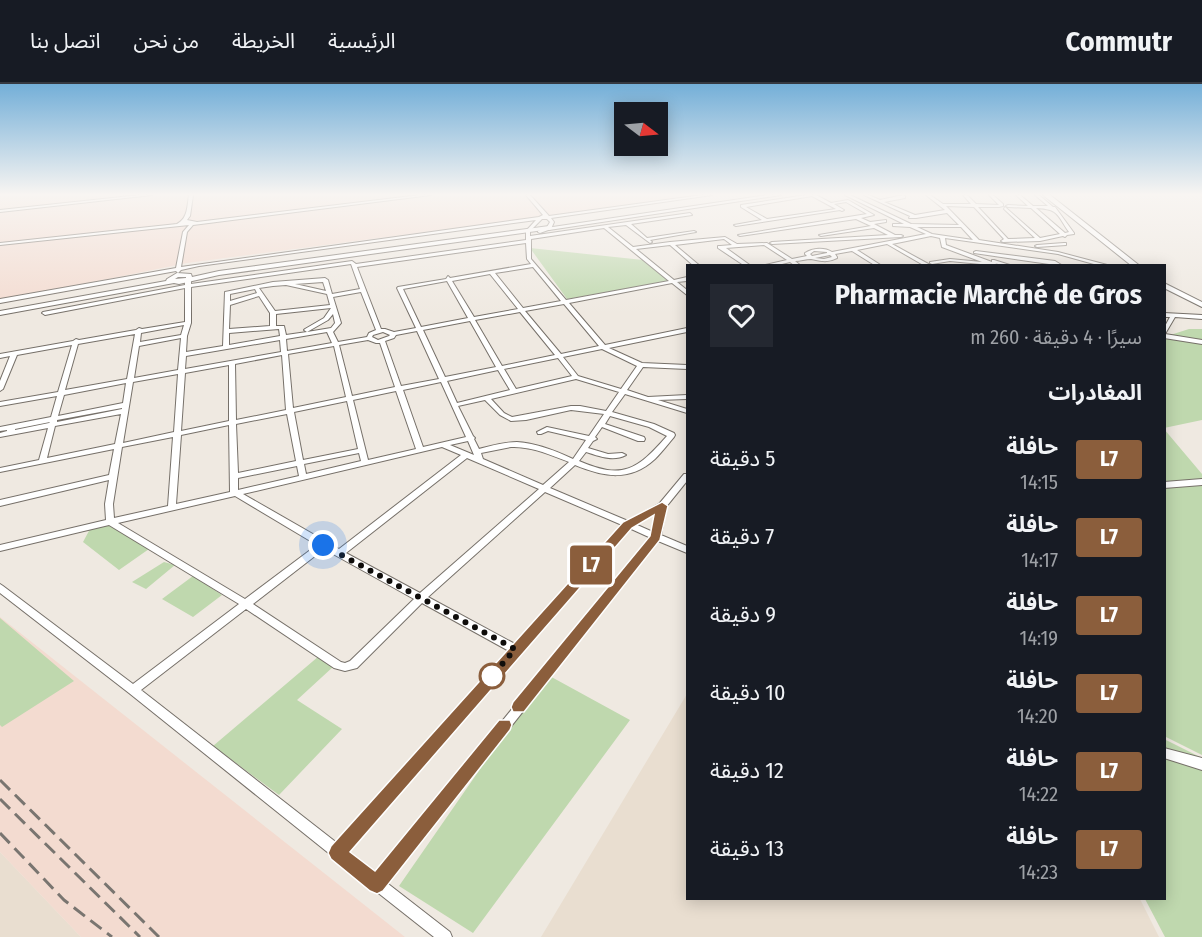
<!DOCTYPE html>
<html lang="ar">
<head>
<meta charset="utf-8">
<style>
  :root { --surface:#171b24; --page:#242831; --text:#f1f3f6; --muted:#9ea1a6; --line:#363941 }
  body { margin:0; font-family:"Fira Sans Condensed","Noto Sans Arabic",sans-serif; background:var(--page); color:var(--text); direction:rtl; height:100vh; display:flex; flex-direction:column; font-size:22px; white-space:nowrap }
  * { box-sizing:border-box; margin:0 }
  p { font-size:20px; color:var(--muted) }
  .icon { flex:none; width:33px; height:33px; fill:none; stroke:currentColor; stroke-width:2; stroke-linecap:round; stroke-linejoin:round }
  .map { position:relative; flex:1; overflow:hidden; direction:ltr }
  .details { position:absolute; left:686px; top:180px; width:480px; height:636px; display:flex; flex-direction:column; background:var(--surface); border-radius:0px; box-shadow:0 3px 15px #0003; direction:rtl }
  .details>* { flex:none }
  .badge { padding:0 12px; border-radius:4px; font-size:21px; line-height:39px }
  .needle { width:39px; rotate:106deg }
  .fabs { position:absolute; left:614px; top:18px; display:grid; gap:12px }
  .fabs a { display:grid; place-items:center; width:54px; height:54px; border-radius:0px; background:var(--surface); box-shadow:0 3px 15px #0003; font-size:30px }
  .you { position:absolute; width:30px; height:30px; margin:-15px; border:4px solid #fff; border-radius:50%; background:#1a73e8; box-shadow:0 0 0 9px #1a73e833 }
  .map>.badge { position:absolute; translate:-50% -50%; box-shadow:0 0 0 3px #fff }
  h2 { padding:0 24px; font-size:22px; line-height:54px }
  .round { display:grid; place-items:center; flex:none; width:63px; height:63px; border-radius:0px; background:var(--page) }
  .summary { display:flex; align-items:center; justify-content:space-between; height:102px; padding:0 24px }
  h1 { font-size:28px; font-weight:700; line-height:45px }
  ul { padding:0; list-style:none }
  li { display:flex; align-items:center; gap:18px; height:78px; padding:0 24px }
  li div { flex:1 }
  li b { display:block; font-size:22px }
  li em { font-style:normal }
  li .badge { min-width:66px; font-weight:700; text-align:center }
  header { display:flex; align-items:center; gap:36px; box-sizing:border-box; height:84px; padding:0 30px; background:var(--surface); border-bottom:2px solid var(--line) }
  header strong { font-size:28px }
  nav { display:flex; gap:33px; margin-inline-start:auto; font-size:21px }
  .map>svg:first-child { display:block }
  .built { fill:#e9ded0 }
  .industrial { fill:#f3dbd0 }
  .green { fill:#bfd8ae }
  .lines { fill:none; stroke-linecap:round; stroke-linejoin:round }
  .minor-casing { stroke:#767069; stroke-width:2 }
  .major-casing { stroke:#767069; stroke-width:2 }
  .highway-casing { stroke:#767069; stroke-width:2 }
  .minor { fill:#fff; fill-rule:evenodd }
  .major { fill:#fff; fill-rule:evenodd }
  .highway { fill:#fff; fill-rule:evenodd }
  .rail { stroke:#797570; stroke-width:3; stroke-dasharray:14 7; stroke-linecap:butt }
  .line { fill:#8b5e3c; stroke:#fff; stroke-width:1.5 }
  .walk { stroke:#0f0d0b; stroke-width:6; stroke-dasharray:0 10.8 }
  .stop-dot { fill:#fff; stroke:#8b5e3c; stroke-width:3 }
</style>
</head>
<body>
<header>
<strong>Commutr</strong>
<nav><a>الرئيسية</a><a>الخريطة</a><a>من نحن</a><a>اتصل بنا</a></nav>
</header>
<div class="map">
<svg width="1202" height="853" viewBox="0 0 1202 853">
  <rect width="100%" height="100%" fill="#efe9e1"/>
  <!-- built -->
  <path class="built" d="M687,610v204l453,1 19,38h-618z
    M0,768l81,85h-81z"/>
  <!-- industrial -->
  <path class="industrial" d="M0,111h711l-524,68 -187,38z
    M0,533l405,320h-324l-81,-85z"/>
  <!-- green -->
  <path class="green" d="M530,164l113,12 26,21 -102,18z
    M1189,245h13v91l-38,8v-91z
    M1164,345l38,45v281l-38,-19z
    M108,441l41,24 -30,21 -36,-28 7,-13z
    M164,478l11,3 -29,24 -14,-7z
    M193,492l29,19 -29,22 -31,-18z
    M0,534l74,63 -72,46 -2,-2z
    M319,572l15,10 -37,34 45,29 -63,66 -66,-49z
    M546,590l84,46 -157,213 -74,-47z
    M1164,655l38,19v179h-37l-20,-38 19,-1z"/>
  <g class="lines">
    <!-- minor casing -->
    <g class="minor-casing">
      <path id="minor" d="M140,111h12l-152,17v-2z
        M189,111h4l-3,21 -3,4 10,2 223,-27h11l-238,30 -6,7 -6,35 358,-50 4,-2 -17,-20h4l19,21 153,-21h10l-161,23 3,4 -3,7 -11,4 -2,-1v-1l9,-4 3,-5 -3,-3h-5l-12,12v5l160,-23 2,2 -61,9 16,14 47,-7 2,1 -46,8 2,2 -2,1 -24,-18 -18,2 25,20 37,-5 55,-5 12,7 30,-1 25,16 15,-3 -2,-2v-1c8,-5 19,-6 27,-1l94,-18 -16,-7 -17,-1v-2h11l-59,-29h5l61,29 48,1 -12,-12 -31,5h-7l1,-2 -46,-21h5l11,5 23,-5 2,1v2l-21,4 31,13 30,-5 -19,-15h4l13,9h28l-8,-9h4l9,9 23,1 -10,-10h4l10,9v2l-4,1h-21l30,32 27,-1 -31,-29 1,-2 35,31 20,-4 -29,-26 -23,-1 -2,-1 2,-1 20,1 -12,-11h4l13,11h15l-13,-11h4l14,12h2l19,26v1l-7,1 -2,2 -2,-1 -23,5 -37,1 -2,-1 3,-2 -30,-32 -28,-1 33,34 79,12 53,14h-10l-43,-12 -113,-16 1,7 46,17v-2h2l19,6h-9l-9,-3 6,3 -51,-5 -18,3 -2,-1v-1l20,-3 32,3 -40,-15 -2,-9 -9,-2 -39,8 40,22h-7l-38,-22 -30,6 25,16h-6l-24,-15 -17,3 2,3v1c-10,5 -16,3 -26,1 -5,0 -11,2 -16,2l6,5h-6l-5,-4 -16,4h-13l26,-6 -23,-15 -38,3 25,18h-6l-27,-18v-2h2l12,-1 -8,-6 -49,6 25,21h-6l-24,-21 -34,4 38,31 13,-3v4l-10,1 10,8v5l-15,-12 -103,20 36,42 82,-17v4l-78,16 33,15 45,2v4l-44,-2 -16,23 21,7 39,-2v4l-29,1 29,9v4l-62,-19 -13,18 42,12 20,9 1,2 -1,2c-6,7 -12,15 -19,22 -25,23 -51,18 -80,6l-25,23 78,33 31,-17 25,-30h3v7l-21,26 -5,28 26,11v7l-29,-12 -271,342 63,49 2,5h-18l-57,-45 -5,-2 -1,-3 -34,-28 -5,-1 -1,-3 -202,-162 -129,-100v-9l3,2 130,98 106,-80 -130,-79 -109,26v-6l106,-25 -1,-16 4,-24 -109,26v-6l109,-25 5,-26 -114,23v-4l39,-8 9,-32 -48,9v-4l7,-2v-1l-7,1v-4l51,-10 6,-21 -57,10v-4l58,-10 14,-47 -55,10 -14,34 -3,2v-10l10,-25 -10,2v-4l73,-13 3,-2 3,1 57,-10 3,-2 3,1 43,-7v-34l-140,27 -3,-2 1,-1 142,-27v-4l3,-2 3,2v3l161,-23 4,3 170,-24v-9l10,-11 -337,46 -18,4 -3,3 -2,-2 -176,32v-4l176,-31 7,-36 6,-7 -189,20v-2l177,-19c11,-6 10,-17 12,-29zM1036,124c23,1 21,7 33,24l-4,1zM917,143h44l12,13 -41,-6zM604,144l65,53 -103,19 -35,-41v-20zM526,159l1,16 4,5 -81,14 -2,-2 -2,3 -48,8 -1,1 19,40 -22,4 -9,-3h-4l-24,-62zM814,167l13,1v1l-15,3 -2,-2zM830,171l2,2 -8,2 -9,-1zM351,180l9,25 -28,5 -4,-14 -3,-2 -52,4 -48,10 -2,54 -37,6 1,-16 4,-13v-36zM533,183l28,34 -38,7 -28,-35zM490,190l28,35 -44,8 -22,-36zM447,197l21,37 -47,9 -18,-38zM323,198l3,9 -31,-7zM286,201l41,9 3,11 -55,6 -16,-23 14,-2zM255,205l2,4 -27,8v-7zM361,208l15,38 -7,3 -2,4 -29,5 -5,-10 8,-9 -8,-26zM259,212l11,17v13l-41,3 1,-24zM564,220l35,42 -38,8 -36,-43zM331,224l-7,10 -19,11 -1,1 3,2 -21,3 -2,-9h-8v-12zM520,228l35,43 -53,11 -27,-46zM333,230l2,9 -4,5 -24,4 21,-12zM470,237l26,46 -51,10 -22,-47zM184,241l-3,10 -41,7 1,-9zM279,245l1,7 -51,9v-12zM417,247l22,48 -38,7 -16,-45 9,-3 2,-3zM327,248l5,11 -45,8 -1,-12zM383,248l7,3 -1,1 -11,4 -6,-3 1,-2zM135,250l-8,45 -62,11 13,-46zM181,254l-3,32 -44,8 5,-32zM280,256l1,12 -96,17 1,-13zM368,256l8,3h4l15,44 -43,9 -13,-51zM334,262l12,51 -53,11 -5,-54zM602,265l35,17 -16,23 -43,-13 -15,-19zM282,271l4,55 -50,10 -1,-56zM558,274l14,18 -56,13 -12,-20zM229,281v56l-48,10 4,-58zM498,286l12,20 -53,13 -10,-22zM178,290l-4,58 -51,11 10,-61zM576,295l43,13 -13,19 -26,-5h-9l-59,11 -8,-4 -13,-14zM441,298l25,55 -43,10 -20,-57zM126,299l-3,20 -65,13 6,-21zM396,307l20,58 -48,11 -15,-60zM485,316l15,15 11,6 15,-1 45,-10 33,4 -15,22 -42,-9 -10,5 1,2h3l7,-3 38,9 -13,19c-17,-8 -37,-16 -56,-17 -13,0 -26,4 -38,7l-5,-10 1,-1 -2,-2 -15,-30zM347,317l11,48 -55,11 -9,-48zM122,324v1l-65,13v-2zM121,330l-6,30 -68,14 8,-32zM287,330l9,47 -58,12 -2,-49zM610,332l39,11 18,9c-30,34 -44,44 -88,25l7,-9c13,4 27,10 40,3l-4,-2 -14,1 -20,-6 5,-7 4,-2 -2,-2 7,-10 36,14h6l1,-2 -1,-2 -39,-13zM50,338l-1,1 -34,7v-1zM229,341l1,67 -54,12 5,-69zM173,353l-5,69 -54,12 -1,-14 9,-57zM468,357l6,14 -24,-10zM442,363l19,8 -122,94 -96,-55zM511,363c20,-1 40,8 58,15l-26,23 -60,-26 -2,-6zM359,369l2,8 -55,13 -2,-10zM467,374l72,31 -119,104 -74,-40zM297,382l2,10 -61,14v-12zM545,408l77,33 -107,119 -87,-47zM235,412l82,49 -72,54 -127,-76zM657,428l-4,20 -18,-8zM629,444l22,10 -274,337 -30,-24zM324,465l90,50 -64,62 -5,2 -4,-1 -88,-58zM422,519l87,48 -172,192 -196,-153 105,-81 88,59 11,3 12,-3z
        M806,111h10l15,8 17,-3 26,15 -13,3 9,4 16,-2v2l-12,2 21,11h6l2,1 -2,1 -129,7 -2,-1 2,-1 116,-7 -14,-7 -53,8 -2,-1 52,-9 -15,-7 -116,17 -2,-1 129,-21 -21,-12 -12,2 10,6 -2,1 -2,-1 -104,16 -2,-1 28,-5 -21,-13v-2zM812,112l24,13 -69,10 -21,-12z
        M1064,159h2v2l-29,2 -2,-1 2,-1z
        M976,167l79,10 8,5 -89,-13v-1z
        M1164,229l38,2v4l-27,-2 -10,17 37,6v4l-38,-6v-10l6,-11h-6z
        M1202,395v6l-38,3v-6z
        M1164,664l38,10v12l-38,-12z"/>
    </g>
    <!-- major casing -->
    <g class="major-casing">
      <path id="major" d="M549,142l3,2 -1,1 -332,46 -40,9 -5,-1 -174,32v-4l166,-30 1,-2 10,-6 14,1 1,3 27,-6zM178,193h8v1l-11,1z"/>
    </g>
    <!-- highway casing -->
    <g class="highway-casing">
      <path id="highway" d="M767,111h14l-232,35 -3,-2z
        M1043,111h7l90,71h-8z
        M1164,199l38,19v5l-38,-19z"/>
    </g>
    <!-- minor -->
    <use href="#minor" class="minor"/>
    <!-- major -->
    <use href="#major" class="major"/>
    <!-- highway -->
    <use href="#highway" class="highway"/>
    <!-- rail -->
    <path class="rail" d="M0,696l159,157
      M0,715l140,138
      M0,749l64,67 48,37"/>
  </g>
  <!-- sky -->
  <linearGradient id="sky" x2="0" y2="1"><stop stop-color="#74afd8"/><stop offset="0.48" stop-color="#f8f5f2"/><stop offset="1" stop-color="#f8f5f2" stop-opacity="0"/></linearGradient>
  <rect width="1202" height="230" fill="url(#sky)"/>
  <!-- line -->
  <path class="line" d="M662,418l6,4 -8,34 -136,172h-11l-2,-5 2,-5 137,-166 4,-21 -22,13 -282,324 25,19 124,-151h11l2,5 -2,5 -127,161 -6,3 -7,-3 -39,-32 -3,-6 3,-7 292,-324z"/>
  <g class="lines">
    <!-- walk -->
    <path class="walk" d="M323,461l192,104 -29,34 6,-7"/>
  </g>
  <!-- markers -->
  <circle class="stop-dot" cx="492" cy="592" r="12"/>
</svg>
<div class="fabs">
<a><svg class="needle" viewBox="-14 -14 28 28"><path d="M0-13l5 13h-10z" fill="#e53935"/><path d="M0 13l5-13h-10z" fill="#9ea1a6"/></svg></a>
</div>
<div class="you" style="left:323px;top:461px"></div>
<b class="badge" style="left:591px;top:481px;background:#8b5e3c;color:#fff">L7</b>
<section class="details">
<div class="summary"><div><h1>Pharmacie Marché de Gros</h1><p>سيرًا · 4 دقيقة · 260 m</p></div><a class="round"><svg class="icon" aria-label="heart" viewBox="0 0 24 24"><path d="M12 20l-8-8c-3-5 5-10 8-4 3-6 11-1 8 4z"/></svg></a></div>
<h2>المغادرات</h2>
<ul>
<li><span class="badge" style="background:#8b5e3c;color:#fff">L7</span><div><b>حافلة</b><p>14:15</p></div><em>5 دقيقة</em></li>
<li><span class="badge" style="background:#8b5e3c;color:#fff">L7</span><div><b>حافلة</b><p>14:17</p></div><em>7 دقيقة</em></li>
<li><span class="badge" style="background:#8b5e3c;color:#fff">L7</span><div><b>حافلة</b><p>14:19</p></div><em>9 دقيقة</em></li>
<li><span class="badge" style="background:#8b5e3c;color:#fff">L7</span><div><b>حافلة</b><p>14:20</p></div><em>10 دقيقة</em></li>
<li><span class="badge" style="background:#8b5e3c;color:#fff">L7</span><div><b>حافلة</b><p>14:22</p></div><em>12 دقيقة</em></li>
<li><span class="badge" style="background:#8b5e3c;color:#fff">L7</span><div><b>حافلة</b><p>14:23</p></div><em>13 دقيقة</em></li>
</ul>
</section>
</div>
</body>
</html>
